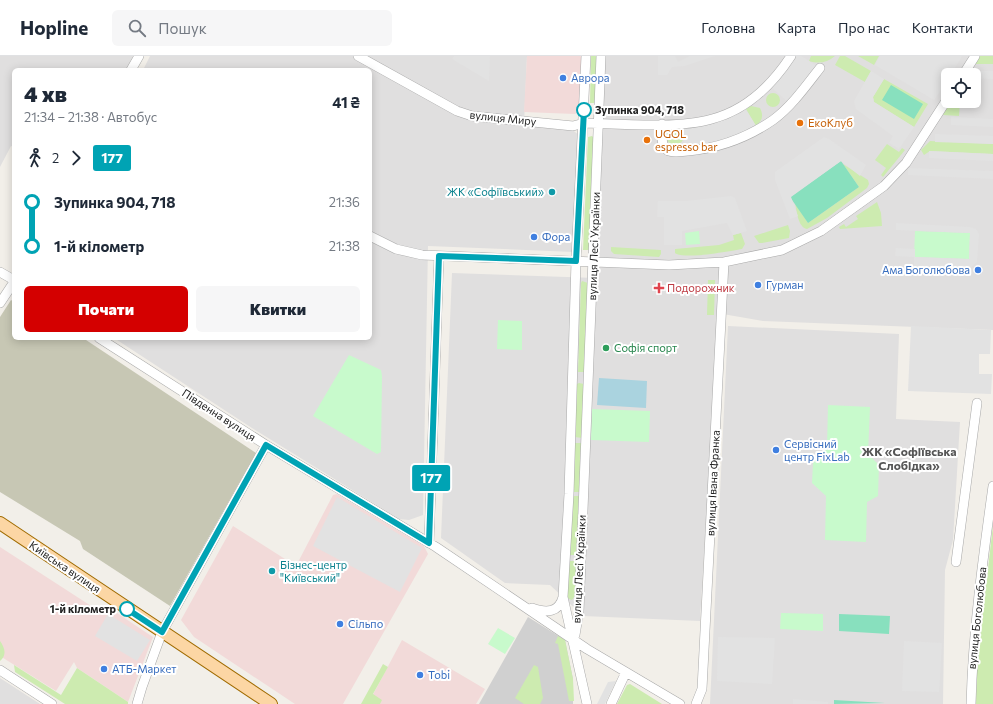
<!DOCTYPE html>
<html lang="uk">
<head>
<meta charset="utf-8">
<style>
  :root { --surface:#fff; --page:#f6f6f7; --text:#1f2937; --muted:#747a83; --line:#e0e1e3; --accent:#d40000 }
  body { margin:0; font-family:Commissioner,sans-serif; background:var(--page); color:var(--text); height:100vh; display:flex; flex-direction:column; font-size:15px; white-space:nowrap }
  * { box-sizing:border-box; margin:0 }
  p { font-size:13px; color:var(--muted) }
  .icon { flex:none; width:22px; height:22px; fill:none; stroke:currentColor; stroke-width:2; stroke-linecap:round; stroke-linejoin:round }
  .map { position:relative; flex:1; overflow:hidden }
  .details { position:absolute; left:12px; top:12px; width:360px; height:272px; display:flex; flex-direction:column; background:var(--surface); border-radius:6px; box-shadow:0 2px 10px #0003 }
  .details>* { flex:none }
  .badge { padding:0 8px; border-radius:3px; font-size:14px; line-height:26px }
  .tools { position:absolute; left:941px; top:12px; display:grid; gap:8px }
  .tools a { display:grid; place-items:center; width:40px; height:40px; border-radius:6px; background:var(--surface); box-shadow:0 2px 10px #0003; font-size:20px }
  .map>.badge { position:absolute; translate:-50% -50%; box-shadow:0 0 0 2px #fff }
  .legs { display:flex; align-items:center; gap:6px; height:44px; padding:0 12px; font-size:13px }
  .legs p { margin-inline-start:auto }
  .overview { display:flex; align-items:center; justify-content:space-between; height:68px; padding:0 12px }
  h1 { font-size:22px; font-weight:800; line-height:30px }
  .cta { display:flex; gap:8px; margin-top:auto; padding:8px 12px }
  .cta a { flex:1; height:46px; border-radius:6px; background:var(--accent); color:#fff; font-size:16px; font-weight:800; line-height:46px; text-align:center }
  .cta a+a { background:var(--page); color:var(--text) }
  ul { padding:0 12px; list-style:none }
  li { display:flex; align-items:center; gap:14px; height:44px; font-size:15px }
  li i { display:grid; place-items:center; width:6px; height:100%; margin:0 5px; background:currentColor }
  li i::after { content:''; width:10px; height:10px; margin:-5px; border:3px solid; border-radius:50%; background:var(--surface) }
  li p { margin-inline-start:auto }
  li:first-child i { background:linear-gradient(#0000 50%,currentColor 0) }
  li:last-child i { background:linear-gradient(currentColor 50%,#0000 0) }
  header { display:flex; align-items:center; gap:24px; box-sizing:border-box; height:56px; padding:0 20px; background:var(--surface); border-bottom:1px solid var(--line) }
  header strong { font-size:19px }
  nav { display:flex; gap:22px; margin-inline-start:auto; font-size:14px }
  .search { width:280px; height:36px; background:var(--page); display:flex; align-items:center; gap:10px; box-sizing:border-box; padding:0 14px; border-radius:6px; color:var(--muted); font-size:15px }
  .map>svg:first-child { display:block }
  .residential { fill:#e0dfdf; fill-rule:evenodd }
  .commercial { fill:#f2dad9 }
  .religious { fill:#d0d0d0 }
  .construction { fill:#c7c7b4 }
  .grass { fill:#cdebb0 }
  .park { fill:#c8facc }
  .pitch { fill:#88e0be }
  .parking { fill:#e2e2e2 }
  .water { fill:#aad3df }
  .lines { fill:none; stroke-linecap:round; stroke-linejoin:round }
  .minor-casing { stroke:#a9a9a9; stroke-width:10 }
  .major-casing { stroke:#a06b00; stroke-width:14 }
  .minor { stroke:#fff; stroke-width:9 }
  .major { stroke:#fcd6a4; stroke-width:12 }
  .line-1-casing { stroke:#fff; stroke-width:9 }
  .line-1 { stroke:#00a3b4; stroke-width:6 }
  .shop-dot { fill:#3f7fe0; stroke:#fff; stroke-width:1.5 }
  .stop-1-dot { fill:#fff; stroke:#00a3b4; stroke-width:2 }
  .food-dot { fill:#e8710a; stroke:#fff; stroke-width:1.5 }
  .culture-dot { fill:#0f9aa8; stroke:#fff; stroke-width:1.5 }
  .health-dot { fill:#e0444e; stroke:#fff; stroke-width:1.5 }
  .leisure-dot { fill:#2e9e5b; stroke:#fff; stroke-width:1.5 }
  .labels { text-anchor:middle; stroke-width:4; stroke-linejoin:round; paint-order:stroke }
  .shop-label { font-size:11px; fill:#366cbe; stroke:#fff; text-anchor:start }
  .stop-label { font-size:11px; font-weight:bold; fill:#222; stroke:#fff; text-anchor:start }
  .street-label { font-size:11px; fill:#222; stroke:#fff }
  .food-label { font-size:11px; fill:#c56008; stroke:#fff; text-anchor:start }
  .culture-label { font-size:11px; fill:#0d838f; stroke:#fff; text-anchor:end }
  .health-label { font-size:11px; fill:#be3a42; stroke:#fff; text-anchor:start }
  .leisure-label { font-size:11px; fill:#27864d; stroke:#fff; text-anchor:start }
  .neighbourhood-label { font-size:12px; font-weight:bold; fill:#555; stroke:#fff }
</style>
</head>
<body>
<header>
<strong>Hopline</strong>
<div class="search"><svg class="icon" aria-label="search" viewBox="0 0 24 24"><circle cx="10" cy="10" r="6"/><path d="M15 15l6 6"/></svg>Пошук</div>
<nav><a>Головна</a><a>Карта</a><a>Про нас</a><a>Контакти</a></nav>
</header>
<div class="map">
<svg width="993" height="648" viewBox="0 0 993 648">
  <rect width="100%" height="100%" fill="#f2efe9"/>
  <!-- residential -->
  <path class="residential" d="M0,0h133l-7,14h-112v77l-3,-1 -11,21z
    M150,0h377l-3,69 46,3 10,8 -6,116 -146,-6 -5,269 -14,5 -10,-1 -147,-91 -138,-90h256v-268h-227z
    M603,0h390v274l-230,-9 -46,-8 -2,54 -15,254 -117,-5 -33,-31 -45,-2 -64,-45 11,-265 144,5zM948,19h26v26h-26z
    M728,270l171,8 -3,85 64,3 -7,118 -8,30 -2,134h-233z
    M0,622l40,26h-40z"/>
  <!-- commercial -->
  <path class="commercial" d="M527,0h55l-3,56 -4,2 -51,-2z
    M337,438l87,52 4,8 -85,150h-48l-101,-67 -13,-17 52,-94 63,40 37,-71z
    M0,491l102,66 9,-4 42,28 -25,65 -51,-34 -3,-6 -18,29 -56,-35z
    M402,584l83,49 -9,15h-108z"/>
  <!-- religious -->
  <path class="religious" d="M528,561l37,23 8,39v25h-94z"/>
  <!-- construction -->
  <path class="construction" d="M11,244l3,2v36h69l173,115 -86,153 -87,-57 -3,-8 -80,-49v-175z"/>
  <!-- grass -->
  <path class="grass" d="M591,0h5v47h-6z
    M811,0h24c-8,7 -17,8 -26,5z
    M840,0h5l26,15 -6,11 -30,-17z
    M858,0h21l-5,9z
    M979,0h14v8h-18z
    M884,23l44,25 -14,23 -40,-25 -1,-5z
    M766 44a7 7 0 1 1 14 0a7 7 0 1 1-14 0Z
    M951,45h9l-1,15 -16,-1z
    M751,50l9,2c4,8 2,13 -4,18l-10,-17z
    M666 80a9 9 0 1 1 18 0a9 9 0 1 1-18 0Z
    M592,80l2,2 -5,112h-6l5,-113z
    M930,85l63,3v10l-63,-3 -6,4 -3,-5z
    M887,88l12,8 3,-4 3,2 -22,27 -2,-2 5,-7 -11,-8z
    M843,108l25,16 1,4 -2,4 -40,30 -20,11c-9,-2 -10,-17 -12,-26l13,20 51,-36z
    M877,146l4,11 1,13 -42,3 -1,-2 5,-3 2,3 12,-8 -2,-3z
    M788,169l2,6 -1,7 -27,5h-3l-5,-7z
    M741,177l4,11 -3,5c-12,2 -58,11 -67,4v-4l44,-4 15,-5 -1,-5z
    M611,191l50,3v4l-2,3 -45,-3 -3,-3z
    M708,224h7l-1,35h-7z
    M582,225l6,2 -3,89h-7l3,-89z
    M579,327l5,1 -2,54 -7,-1 2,-53z
    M575,387h6l-2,49h-7z
    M571,440h8l-3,59h-7z
    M993,469v179h-17l1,-40z
    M569,505h7l-1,35 -3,4 -3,-1 -2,-3z
    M558,580l7,4 8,39 1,22h-5l-11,-57 -3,-1z
    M0,585c5,7 7,14 0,20z
    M383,608l5,3 -15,27 9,6 -2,4h-19z
    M14,609l47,30 16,-27 51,34v2h-63l-50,-32z
    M534,609l4,2 5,31 -3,6h-16l-9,-6z
    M630,628l32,20h-45l10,-19z"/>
  <!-- park -->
  <path class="park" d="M699,175l1,13 -14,1 -1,-12z
    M915,175l55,2 -1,26 -55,-2z
    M498,264l24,1v29l-25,-1z
    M349,299l32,15 1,6 -1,76 -4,2 -64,-38z
    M828,349l42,2 -2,47 11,11 -1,31 -11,6 -1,40 -41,-2 1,-44 -14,-13 1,-20 14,-16z
    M592,353l58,2 -1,31 -58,-2z
    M781,557l42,1v17l-43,-2z
    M498,572l17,10 -10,16 -17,-10z"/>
  <!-- pitch -->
  <path class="pitch" d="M891,29l32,19 -9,15 -32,-19z
    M841,105l18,26 -51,36 -18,-26z
    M839,558l51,2 -1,18 -50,-3z
    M834,644l51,3 -51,1z"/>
  <!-- parking -->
  <path class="parking" d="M454,0h36l-1,25 -37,-22z
    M658,0h17l3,6 12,-6h25l-30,10 -13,1 -5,8h-9z
    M791,0h10l19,12 -30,36 -21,-19z
    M880,0h82l-11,19h-3v5l-14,20 -59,-35z
    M871,15l13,8 -11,18 1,5 40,25 -15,22 -10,-6 4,-7 -37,-27 -2,-8z
    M973,15h20v8l-19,-1z
    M743,49l15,24 -59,21 -15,-4 -1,-20z
    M951,61l42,2v8l-42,-2z
    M935,78l58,2v8l-58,-2z
    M824,81l5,2 37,26 -6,11 -19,-15 -50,36 7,19 -8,3 -15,-39v-8z
    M929,95l64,3v7l-64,-3z
    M908,112l85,3v8l-85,-4z
    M731,140l4,2 2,6 10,27 -14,4 -6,-12 -45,8v14h-18v-28h-7l1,-16h28z
    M896,167l74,4 6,2 3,5 -2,28 -7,6 -56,-2v-9l-19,-1 1,-8 19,1v8l54,2 1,-26 -74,-3z
    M911,270l80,4 -1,24h-11v20h13l-1,20 -83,-3z
    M337,441l85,51 -22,44 -87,-46z
    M108,558l42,26 -13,21 -42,-25z
    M718,581l57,1 -3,46 -55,-3z
    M904,585l38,2 -3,49 -37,-1z
    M616,625l-11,23h-8l11,-22z
    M793,643l35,3v2h-35z"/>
  <!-- water -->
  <path class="water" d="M599,322l48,3 -1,27 -49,-3z"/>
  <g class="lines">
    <!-- minor casing -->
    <g class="minor-casing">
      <path id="minor" d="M358,0l99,55 15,5 101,10 11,-3c35,1 95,6 128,-4 34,-9 60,-34 79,-63
        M586,0l-10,205 -7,233 -6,103 24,107
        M131,14l8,-14
        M963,19l12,-19
        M662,68c0,7 -2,21 5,26 6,4 15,1 21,1 32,-3 59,-13 85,-31 18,-13 33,-34 47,-52
        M370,180l26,13 26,6 247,10 55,-3 58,-12 39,-19 63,-45 22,-23 42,-65
        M0,216l14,8
        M0,247l14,-21
        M99,282l167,107 170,102 151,102 93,55
        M429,487l10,-287
        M956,506l21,-159
        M532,552c14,5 27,5 31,-11
        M575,579l4,-24 22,-555
        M0,614l52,34
        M137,648l5,-17 20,-55 104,-187
        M611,648l15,-32
        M696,648l6,-15 22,-427
        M971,648c2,-73 12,-146 22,-218"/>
    </g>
    <!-- major casing -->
    <g class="major-casing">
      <path id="major" d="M0,467l271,181"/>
    </g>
    <!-- minor -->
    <use href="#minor" class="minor"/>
    <!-- major -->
    <use href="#major" class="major"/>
  </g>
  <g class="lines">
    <!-- line-1 casing -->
    <g class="line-1-casing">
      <path id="line-1" d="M127,553l35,23 104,-187 163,98 10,-287 137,5 8,-151"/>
    </g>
    <!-- line-1 -->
    <use href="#line-1" class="line-1"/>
  </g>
  <!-- markers -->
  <g class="shop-dot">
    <circle cx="563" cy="22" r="4"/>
    <circle cx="534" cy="181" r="4"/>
    <circle cx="978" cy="214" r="4"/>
    <circle cx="758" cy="229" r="4"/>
    <circle cx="776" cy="394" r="4"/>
    <circle cx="340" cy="568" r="4"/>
    <circle cx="104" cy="613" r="4"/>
    <circle cx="420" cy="619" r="4"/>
  </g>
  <g class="stop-1-dot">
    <circle cx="584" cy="54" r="7"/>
    <circle cx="127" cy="553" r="7"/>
  </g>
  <g class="food-dot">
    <circle cx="800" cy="67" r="4"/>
    <circle cx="647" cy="84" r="4"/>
  </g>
  <g class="culture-dot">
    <circle cx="552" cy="136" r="4"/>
    <circle cx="272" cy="515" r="4"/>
  </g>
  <path class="health-dot" d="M657 226h4v4h4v4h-4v4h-4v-4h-4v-4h4z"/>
  <circle class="leisure-dot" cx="606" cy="292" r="4"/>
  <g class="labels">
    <!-- shop labels -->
    <g class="shop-label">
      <text x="571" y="26">Аврора</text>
      <text x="542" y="185">Фора</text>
      <text x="970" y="218" text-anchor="end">Ама Боголюбова</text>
      <text x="766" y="233">Гурман</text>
      <text x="784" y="392">Сервiсний<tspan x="784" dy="13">центр FixLab</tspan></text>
      <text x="348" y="572">Сільпо</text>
      <text x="112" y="617">АТБ-Маркет</text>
      <text x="428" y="623">Tobi</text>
    </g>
    <!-- stop labels -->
    <g class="stop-label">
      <text x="595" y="58">Зупинка 904, 718</text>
      <text x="116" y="557" text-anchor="end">1-й кілометр</text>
    </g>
    <!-- street labels -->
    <g class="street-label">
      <text transform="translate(503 62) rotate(6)" y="4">вулиця Миру</text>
      <text transform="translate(594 190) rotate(-88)" y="4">вулиця Лесі Українки</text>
      <text transform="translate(219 359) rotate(33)" y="4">Південна вулиця</text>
      <text transform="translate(713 427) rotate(-87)" y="4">вулиця Івана Франка</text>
      <text transform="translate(65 511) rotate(34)" y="4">Київська вулиця</text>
      <text transform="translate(579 513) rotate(-87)" y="4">вулиця Лесі Українки</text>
      <text transform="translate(977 562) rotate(-84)" y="4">вулиця Боголюбова</text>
    </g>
    <!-- food labels -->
    <g class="food-label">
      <text x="808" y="71">ЕкоКлуб</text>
      <text x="655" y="82">UGOL<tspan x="655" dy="13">espresso bar</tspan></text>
    </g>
    <!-- culture labels -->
    <g class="culture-label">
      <text x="544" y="140">ЖК «Софіївський»</text>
      <text x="280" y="513" text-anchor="start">Бізнес-центр<tspan x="280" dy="13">"Київський"</tspan></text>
    </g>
    <!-- health labels -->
    <g class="health-label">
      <text x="667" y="236">Подорожник</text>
    </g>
    <!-- leisure labels -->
    <g class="leisure-label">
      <text x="614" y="296">Софія спорт</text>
    </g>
    <!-- neighbourhood labels -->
    <g class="neighbourhood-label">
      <text x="909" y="400">ЖК «Софіївська<tspan x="909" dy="14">Слобідка»</tspan></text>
    </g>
  </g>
</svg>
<div class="tools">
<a><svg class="icon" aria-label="locate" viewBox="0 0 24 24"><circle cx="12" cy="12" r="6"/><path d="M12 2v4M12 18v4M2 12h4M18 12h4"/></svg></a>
</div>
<b class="badge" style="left:431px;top:422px;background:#00a3b4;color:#fff">177</b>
<section class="details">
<div class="overview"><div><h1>4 хв</h1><p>21:34 – 21:38 · Автобус</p></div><b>41 ₴</b></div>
<div class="legs"><svg class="icon" aria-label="walk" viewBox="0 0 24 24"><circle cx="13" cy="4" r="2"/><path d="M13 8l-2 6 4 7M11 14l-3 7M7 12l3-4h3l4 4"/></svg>2<svg class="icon" aria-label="forward" viewBox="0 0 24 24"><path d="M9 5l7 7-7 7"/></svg><b class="badge" style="background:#00a3b4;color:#fff">177</b></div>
<ul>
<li><i style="color:#00a3b4"></i><b>Зупинка 904, 718</b><p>21:36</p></li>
<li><i style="color:#00a3b4"></i><b>1-й кілометр</b><p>21:38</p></li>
</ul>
<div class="cta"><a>Почати</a><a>Квитки</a></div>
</section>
</div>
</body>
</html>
